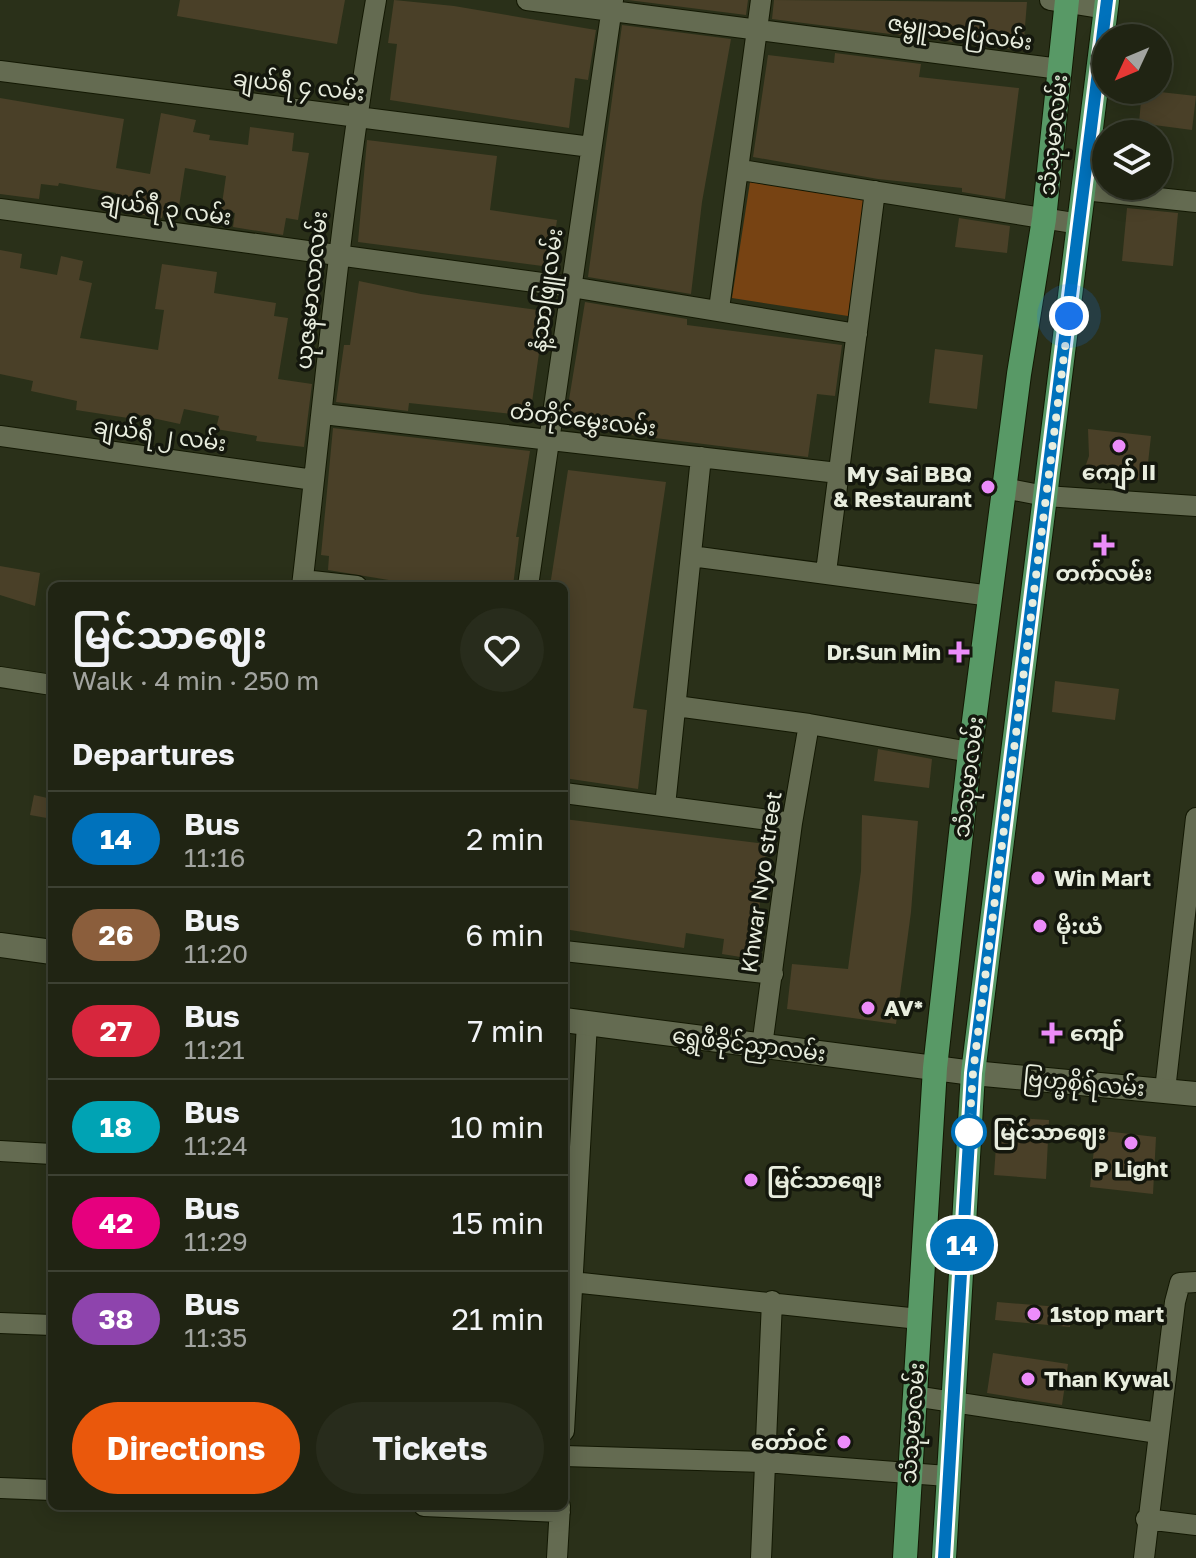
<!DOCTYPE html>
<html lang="en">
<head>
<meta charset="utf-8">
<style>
  :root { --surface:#202413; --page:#282c1c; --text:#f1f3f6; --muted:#a2a4a0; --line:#3d4133; --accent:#ea580c }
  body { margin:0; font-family:"Golos Text","Noto Sans Myanmar",sans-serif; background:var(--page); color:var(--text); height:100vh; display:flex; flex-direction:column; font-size:30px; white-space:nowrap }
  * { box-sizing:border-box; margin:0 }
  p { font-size:26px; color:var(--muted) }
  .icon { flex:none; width:44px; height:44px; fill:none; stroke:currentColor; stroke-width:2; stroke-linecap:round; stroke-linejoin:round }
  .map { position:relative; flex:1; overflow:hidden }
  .drawer { position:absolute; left:48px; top:582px; width:520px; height:928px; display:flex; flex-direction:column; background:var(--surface); border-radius:12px; box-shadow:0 4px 20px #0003,0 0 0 2px var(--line) }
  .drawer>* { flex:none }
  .badge { padding:0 16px; border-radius:26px; font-size:28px; line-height:52px }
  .needle { width:52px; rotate:226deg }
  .tools { position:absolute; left:1092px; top:24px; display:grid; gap:16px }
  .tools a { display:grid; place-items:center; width:80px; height:80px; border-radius:50%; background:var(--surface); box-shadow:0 4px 20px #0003,0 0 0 2px var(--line); font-size:40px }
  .you { position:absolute; width:40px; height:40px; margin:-20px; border:6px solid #fff; border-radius:50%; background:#1a73e8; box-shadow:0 0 0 12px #1a73e833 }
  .map>.badge { position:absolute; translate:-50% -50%; box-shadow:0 0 0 4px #fff }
  h2 { padding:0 24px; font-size:30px; line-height:72px }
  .round { display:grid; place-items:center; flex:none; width:84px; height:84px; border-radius:42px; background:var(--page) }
  .summary { display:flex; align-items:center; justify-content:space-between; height:136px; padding:0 24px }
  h1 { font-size:38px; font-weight:700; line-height:60px }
  .button { display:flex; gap:16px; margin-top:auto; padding:16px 24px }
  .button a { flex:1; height:92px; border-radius:48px; background:var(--accent); color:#fff; font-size:32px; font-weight:700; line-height:92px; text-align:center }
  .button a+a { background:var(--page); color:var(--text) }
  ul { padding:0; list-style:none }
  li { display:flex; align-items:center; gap:24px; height:96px; padding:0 24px; border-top:2px solid var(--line) }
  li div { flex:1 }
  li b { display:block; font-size:30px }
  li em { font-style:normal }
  li .badge { min-width:88px; font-weight:700; text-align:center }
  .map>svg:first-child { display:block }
  .green { fill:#774313 }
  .building { fill:#4a4028 }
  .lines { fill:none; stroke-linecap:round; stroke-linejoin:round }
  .street-casing { stroke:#131803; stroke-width:22 }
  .secondary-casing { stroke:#131803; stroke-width:26 }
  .primary-casing { stroke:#131803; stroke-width:26 }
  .street { stroke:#646b51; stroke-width:20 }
  .secondary { stroke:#646b51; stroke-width:24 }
  .primary { stroke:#589966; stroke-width:24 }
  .line-casing { stroke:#fff; stroke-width:18 }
  .line { stroke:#0072bc; stroke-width:12 }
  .walk { stroke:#e8edde; stroke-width:8; stroke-dasharray:0 14.4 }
  .poi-dot { fill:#ec8cfa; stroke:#14170d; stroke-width:3 }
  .stop-dot { fill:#fff; stroke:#0072bc; stroke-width:4 }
  .labels { text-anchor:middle; stroke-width:7; stroke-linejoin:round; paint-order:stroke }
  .street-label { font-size:22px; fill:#e8edde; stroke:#14170d }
  .poi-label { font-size:22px; font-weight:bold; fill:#e8edde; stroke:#14170d; text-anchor:start }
  .stop-label { font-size:22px; font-weight:bold; fill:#e8edde; stroke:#14170d; text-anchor:start }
</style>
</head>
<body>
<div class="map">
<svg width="1196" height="1558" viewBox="0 0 1196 1558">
  <rect width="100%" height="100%" fill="#2a3019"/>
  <!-- green -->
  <path class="green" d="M750,182l115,17 -17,117 -116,-18z"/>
  <!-- building -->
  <path class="building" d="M180,0h165l-8,44 -160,-28z
    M394,0l60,6 142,24 -8,50 -13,-2 -6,50 -179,-28 7,-56 -9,-1z
    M628,0h120l-2,15z
    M774,0l253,2 -4,49 -251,-32z
    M622,25l109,14 -29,163 -11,92 -103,-17z
    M835,53l86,11 -2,13 100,11 -14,111 -43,-7v-4l-84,-9 -125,-22 15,-102 66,8z
    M1142,90l54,6 -4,34 -53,-7z
    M0,98l124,21 -8,49 34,6 11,-61 35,7 -3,12 17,3 -1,5 39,5 2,-18 44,6 -2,18 17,2 -11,67 -12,-2 -3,17 -50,-8 2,-14 -14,-2 5,-35 -41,-8 -6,38 -14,-3 -3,15 -49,-8 3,-17 -57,-10 -1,3 -17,-2 -2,15 -39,-5z
    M367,140l130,16 -7,54 67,10 -7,47 -192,-25z
    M1127,208l51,5 -5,53 -51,-5z
    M959,218l51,8 -3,27 -52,-6z
    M0,250l22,4 -2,14 37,7 4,-19 22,5 -4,19 13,3 -12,55 78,12 6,-40 -9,-1 7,-45 55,8 -3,21 62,10 -2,13 14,2 -10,61 34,5 -8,63 -48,-6 1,-5 -41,-7 3,-13 -35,-7 -4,15 -51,-11 -1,5 -52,-8 1,-9 -46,-10 2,-10 -33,-7z
    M359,281l62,13 124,17 -15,105 -121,-13 -1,8 -72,-9 8,-57h6z
    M585,302l102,17v6l155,20 -7,51 -18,-2 -9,63 -234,-29 1,-9 -9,-1z
    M935,349l48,6 -6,54 -48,-6z
    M333,428l197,23 -14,86h3l-6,49 -106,-3 -79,-13 1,-14 -8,-1z
    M1088,429l63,7 -5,45 -63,-8 6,-17z
    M568,470l98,12 -33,226 14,2 -9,79 -74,-11v-192h-14z
    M0,566l40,7 -5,33 -35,-11z
    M1055,681l64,8 -4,31 -63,-8z
    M878,749l54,10 -3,29 -55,-7z
    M34,795l18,4v20l-22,-4z
    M862,815l56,6 -7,91 -15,112 -109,-15 5,-45 56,5 13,-98z
    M564,819l203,25 -14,115 -31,-5 2,-15 -38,-6 -2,15 -120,-19z
    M998,1117l51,3 -3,59 -52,-4z
    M1096,1130l60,7 -3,57 -63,-7z
    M997,1302l75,6 -2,19 -75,-7z
    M993,1353l75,11 -6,41 -75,-12z"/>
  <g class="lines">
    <!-- street casing -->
    <g class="street-casing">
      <path id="street" d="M527,0l533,69
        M1050,0l56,9
        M0,71l591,76
        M741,170l339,54
        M1084,190l112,12
        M0,209l571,78 286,47
        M719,309l42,-309
        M323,414l515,59
        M0,436l314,44
        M1004,488l41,8 151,10
        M691,556l300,40
        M826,572l49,-381
        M303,580l54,6
        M302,586c23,-196 40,-392 74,-586
        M528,586l85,-586
        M0,677l52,8
        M676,706l133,18 161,28
        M564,793l228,30
        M665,806l36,-349
        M564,951l209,23
        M762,1046l30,-223 17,-99
        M1165,1090l31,-272
        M0,1151l52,3
        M572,1282l347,37
        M0,1323l52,2
        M914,1396l244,37
        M564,1431l23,-408
        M564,1456l201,6 182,14
        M0,1488l52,2
        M424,1506l136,6
        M1146,1519l50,6
        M557,1558l3,-52
        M761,1558l11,-257
        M1144,1558l31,-256 5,-19 16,-1"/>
    </g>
    <!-- secondary casing -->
    <g class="secondary-casing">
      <path id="secondary" d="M0,945l52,7
        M564,1020l409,53 223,21"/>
    </g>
    <!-- primary casing -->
    <g class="primary-casing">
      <path id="primary" d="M905,1558l30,-490 35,-316 49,-378 25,-155 23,-219
        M944,1558l29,-485 134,-1073"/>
    </g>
    <!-- street -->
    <use href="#street" class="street"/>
    <!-- secondary -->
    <use href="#secondary" class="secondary"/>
    <!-- primary -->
    <use href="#primary" class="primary"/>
  </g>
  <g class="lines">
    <!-- line casing -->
    <g class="line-casing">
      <path id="line" d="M944,1558l29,-485 134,-1073"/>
    </g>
    <!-- line -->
    <use href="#line" class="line"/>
    <!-- walk -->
    <path class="walk" d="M969,1132l4,-59 96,-757"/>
  </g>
  <!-- markers -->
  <g class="poi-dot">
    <circle cx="1119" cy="446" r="8"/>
    <circle cx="988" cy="487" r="8"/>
    <path d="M1100 533h8v8h8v8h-8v8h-8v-8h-8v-8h8z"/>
    <path d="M955 640h8v8h8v8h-8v8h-8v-8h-8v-8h8z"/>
    <circle cx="1038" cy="878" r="8"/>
    <circle cx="1040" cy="926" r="8"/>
    <circle cx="868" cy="1008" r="8"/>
    <path d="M1048 1021h8v8h8v8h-8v8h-8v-8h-8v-8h8z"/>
    <circle cx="1131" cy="1143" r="8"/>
    <circle cx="751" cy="1180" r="8"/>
    <circle cx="1034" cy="1314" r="8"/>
    <circle cx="1028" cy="1379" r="8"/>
    <circle cx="844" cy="1442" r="8"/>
  </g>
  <circle class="stop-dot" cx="969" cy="1132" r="16"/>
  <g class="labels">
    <!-- street labels -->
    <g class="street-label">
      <text transform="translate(960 32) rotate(8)" y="8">ဇမ္ဗူသပြေလမ်း</text>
      <text transform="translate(299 85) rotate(7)" y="8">ချယ်ရီ ၄ လမ်း</text>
      <text transform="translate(1053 135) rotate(-84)" y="8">သံသုမာလမ်း</text>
      <text transform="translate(166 208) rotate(8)" y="8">ချယ်ရီ ၃ လမ်း</text>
      <text transform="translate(311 290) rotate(-84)" y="8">ယုဇနမာလာလမ်း</text>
      <text transform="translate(546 290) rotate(-82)" y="8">နံ့သာဖြူလမ်း</text>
      <text transform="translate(583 419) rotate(7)" y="8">တံတိုင်မွှေးလမ်း</text>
      <text transform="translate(160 434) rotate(8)" y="8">ချယ်ရီ ၂ လမ်း</text>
      <text transform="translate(968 777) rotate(-83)" y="8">သံသုမာလမ်း</text>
      <text transform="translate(761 882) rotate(-82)" y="8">Khwar Nyo street</text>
      <text transform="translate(749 1044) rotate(7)" y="8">ရွှေဖီခိုင်ညှာလမ်း</text>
      <text transform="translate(1084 1083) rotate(5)" y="8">ဗြဟ္မစိုရ်လမ်း</text>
      <text transform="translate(912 1423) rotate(-86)" y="8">သံသုမာလမ်း</text>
    </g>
    <!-- poi labels -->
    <g class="poi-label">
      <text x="1119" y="480" text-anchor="middle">ကျော် II</text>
      <text x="972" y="482" text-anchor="end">My Sai BBQ<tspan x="972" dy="25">&amp; Restaurant</tspan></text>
      <text x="1104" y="581" text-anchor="middle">တက်လမ်း</text>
      <text x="941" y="660" text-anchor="end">Dr.Sun Min</text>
      <text x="1054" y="886">Win Mart</text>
      <text x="1056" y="934">မို:ယံ</text>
      <text x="884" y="1016">AV*</text>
      <text x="1070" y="1041">ကျော်</text>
      <text x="1131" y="1177" text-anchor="middle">P Light</text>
      <text x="767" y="1188">မြင်သာစျေး</text>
      <text x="1050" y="1322">1stop mart</text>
      <text x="1044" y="1387">Than Kywal</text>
      <text x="828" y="1450" text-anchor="end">တော်ဝင်</text>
    </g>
    <!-- stop labels -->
    <g class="stop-label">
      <text x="993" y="1140">မြင်သာဈေး</text>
    </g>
  </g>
</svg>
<div class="tools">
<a><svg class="needle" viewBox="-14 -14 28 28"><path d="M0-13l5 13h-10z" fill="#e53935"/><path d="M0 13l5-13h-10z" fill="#a2a4a0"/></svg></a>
<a><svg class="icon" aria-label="layers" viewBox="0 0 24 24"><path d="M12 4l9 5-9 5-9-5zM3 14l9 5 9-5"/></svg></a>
</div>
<div class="you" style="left:1069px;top:316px"></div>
<b class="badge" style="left:962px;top:1245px;background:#0072bc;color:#fff">14</b>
<section class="drawer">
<div class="summary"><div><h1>မြင်သာဈေး</h1><p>Walk · 4 min · 250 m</p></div><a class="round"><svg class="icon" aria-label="heart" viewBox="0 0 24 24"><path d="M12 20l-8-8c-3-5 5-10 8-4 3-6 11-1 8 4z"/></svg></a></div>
<h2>Departures</h2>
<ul>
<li><span class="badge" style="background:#0072bc;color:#fff">14</span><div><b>Bus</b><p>11:16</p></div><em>2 min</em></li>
<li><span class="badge" style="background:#8b5e3c;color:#fff">26</span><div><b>Bus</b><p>11:20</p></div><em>6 min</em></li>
<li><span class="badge" style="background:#d7263d;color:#fff">27</span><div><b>Bus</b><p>11:21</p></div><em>7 min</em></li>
<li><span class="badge" style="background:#00a3b4;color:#fff">18</span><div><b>Bus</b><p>11:24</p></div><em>10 min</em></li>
<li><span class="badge" style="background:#e6007e;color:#fff">42</span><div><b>Bus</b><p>11:29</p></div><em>15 min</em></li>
<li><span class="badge" style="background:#8e44ad;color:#fff">38</span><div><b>Bus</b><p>11:35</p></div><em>21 min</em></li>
</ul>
<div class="button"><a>Directions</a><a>Tickets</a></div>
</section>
</div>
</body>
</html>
